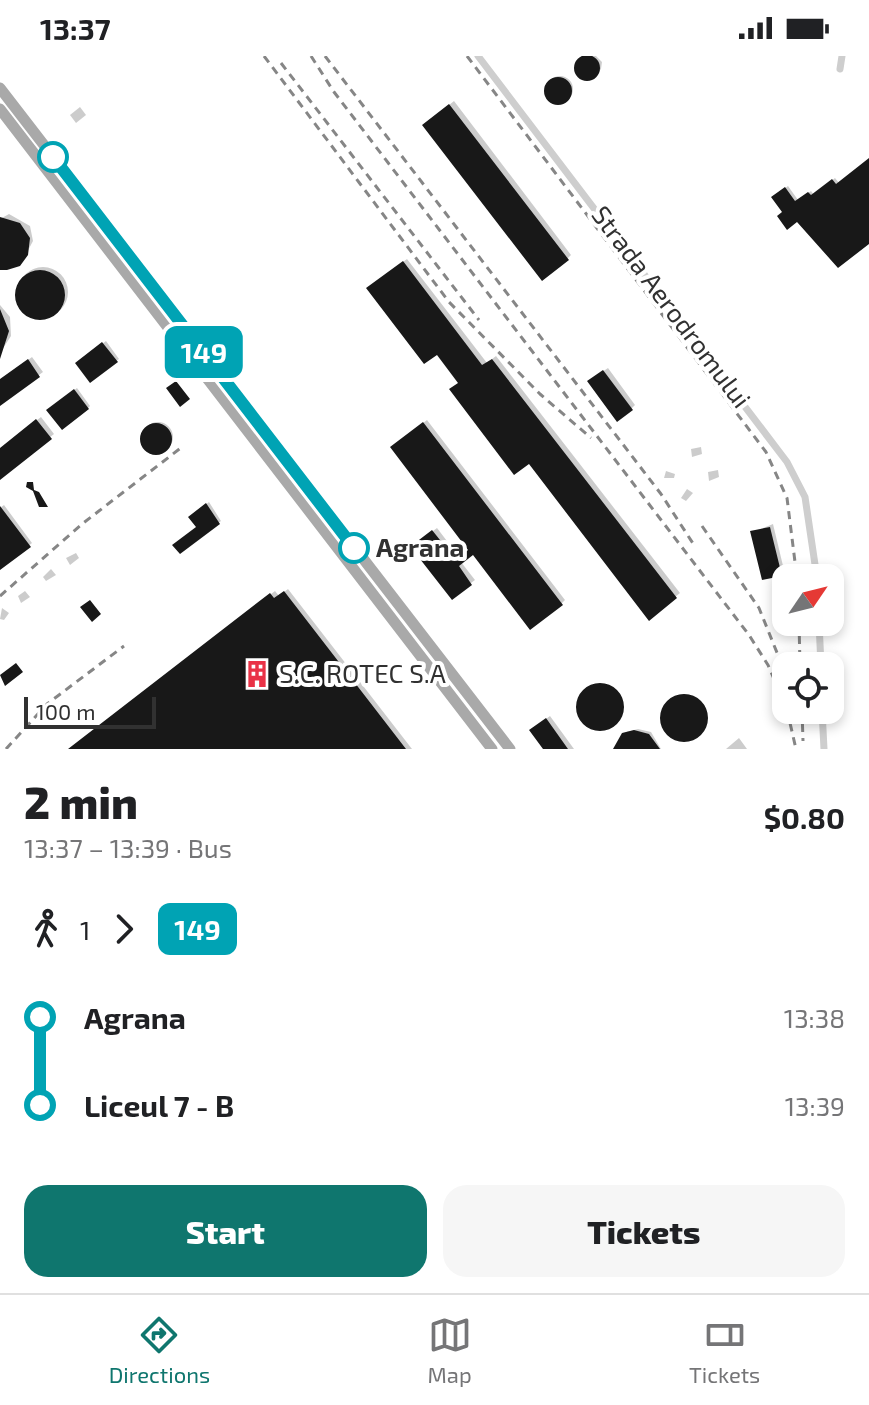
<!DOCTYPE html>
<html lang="en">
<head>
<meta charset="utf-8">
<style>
  :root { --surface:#fff; --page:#f6f6f6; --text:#202124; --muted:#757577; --line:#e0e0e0; --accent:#0f766e }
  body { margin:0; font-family:"Exo 2",sans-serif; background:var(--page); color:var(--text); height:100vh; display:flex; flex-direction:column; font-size:30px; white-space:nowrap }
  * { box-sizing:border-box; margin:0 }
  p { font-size:26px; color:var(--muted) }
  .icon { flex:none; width:44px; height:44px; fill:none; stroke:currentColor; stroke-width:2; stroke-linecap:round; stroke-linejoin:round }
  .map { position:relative; height:693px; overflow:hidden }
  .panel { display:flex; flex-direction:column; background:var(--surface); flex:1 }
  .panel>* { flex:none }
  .badge { padding:0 16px; border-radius:12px; font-size:28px; line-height:52px }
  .needle { width:52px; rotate:55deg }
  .tools { position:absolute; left:772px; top:508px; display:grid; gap:16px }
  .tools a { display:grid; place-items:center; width:72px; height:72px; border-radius:16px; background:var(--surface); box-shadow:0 4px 12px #0003; font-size:40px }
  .scale { position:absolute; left:24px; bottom:20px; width:132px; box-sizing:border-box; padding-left:8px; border:4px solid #313131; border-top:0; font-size:22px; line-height:28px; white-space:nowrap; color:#313131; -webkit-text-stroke:6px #fff; paint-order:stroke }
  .map>.badge { position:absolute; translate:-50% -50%; box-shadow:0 0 0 4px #fff }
  .legs { display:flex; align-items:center; gap:12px; height:88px; padding:0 24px; font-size:26px }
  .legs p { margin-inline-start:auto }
  .headline { display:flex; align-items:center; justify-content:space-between; height:136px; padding:0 24px }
  h1 { font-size:44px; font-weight:800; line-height:60px }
  .action { display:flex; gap:16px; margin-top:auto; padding:16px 24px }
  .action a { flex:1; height:92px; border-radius:24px; background:var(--accent); color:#fff; font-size:32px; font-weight:800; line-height:92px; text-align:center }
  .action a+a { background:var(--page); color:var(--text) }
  ul { padding:0 24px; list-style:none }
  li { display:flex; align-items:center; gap:28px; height:88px; font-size:30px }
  li i { display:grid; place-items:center; width:12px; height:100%; margin:0 10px; background:currentColor }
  li i::after { content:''; width:20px; height:20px; margin:-10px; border:6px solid; border-radius:50%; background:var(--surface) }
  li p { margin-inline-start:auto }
  li:first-child i { background:linear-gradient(#0000 50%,currentColor 0) }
  li:last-child i { background:linear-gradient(currentColor 50%,#0000 0) }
  .status { display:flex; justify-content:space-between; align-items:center; height:56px; padding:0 40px; background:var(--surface); direction:ltr }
  .status svg { height:22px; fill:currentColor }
  .tab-bar { display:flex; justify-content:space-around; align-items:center; height:112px; border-top:2px solid var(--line); background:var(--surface); font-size:22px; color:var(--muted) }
  .tab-bar a { display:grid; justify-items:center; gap:4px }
  .tab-bar .active { color:var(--accent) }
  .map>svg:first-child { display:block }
  .shadow { fill:#0003 }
  .building { fill:#181818 }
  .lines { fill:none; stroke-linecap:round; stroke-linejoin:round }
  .street { stroke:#cecece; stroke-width:7 }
  .primary { stroke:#a9a9a9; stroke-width:11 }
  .rail { stroke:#868686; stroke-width:3; stroke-dasharray:8 6; stroke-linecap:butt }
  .line-1-casing { stroke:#fff; stroke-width:18 }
  .line-1 { stroke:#00a3b4; stroke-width:12 }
  .stop-1-dot { fill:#fff; stroke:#00a3b4; stroke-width:4 }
  .labels { text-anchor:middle; stroke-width:8; stroke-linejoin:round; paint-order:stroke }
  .street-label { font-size:26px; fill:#313131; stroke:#fff }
  .stop-label { font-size:26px; font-weight:bold; fill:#313131; stroke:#fff; text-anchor:start }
  .poi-label { font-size:26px; fill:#313131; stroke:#fff; text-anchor:start }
</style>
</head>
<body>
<div class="status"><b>13:37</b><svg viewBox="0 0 49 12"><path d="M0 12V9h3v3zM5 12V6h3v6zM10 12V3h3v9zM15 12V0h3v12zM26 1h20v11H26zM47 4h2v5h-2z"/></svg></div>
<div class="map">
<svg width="869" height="693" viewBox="0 0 869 693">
  <rect width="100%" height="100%" fill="#fff"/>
  <!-- shadow -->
  <path class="shadow" d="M596,0l6,6 -1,7 -8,9 -15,-2 -2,-11 9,-9z
    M547 33a13 13 0 1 1 26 0a13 13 0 1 1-26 0Z
    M454,45l117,154 -4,4 -139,-137z
    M80,51l6,8 -10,8 -6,-8z
    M869,104v81l-71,-21 -14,-8 -10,-15 14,-11 10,14 13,-9 3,4 21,-17 4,5z
    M9,158l21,12 3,15 -10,19 -23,6v-47z
    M407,203l80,104 9,-7 184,237 -31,25 -119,-157 -93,-109 -65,-67z
    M18 236a25 25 0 1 1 50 0a25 25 0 1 1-50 0Z
    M0,249l10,12 1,19 -11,17z
    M106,285l13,18 -3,2h-36z
    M32,301l11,15 -43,32v-23z
    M608,312l27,37 -4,4 -38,-31z
    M77,332l13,18 -2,2h-36z
    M41,361l13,17 -54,43v-28z
    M427,364l138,180 -4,4 -88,-51 -12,9 14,18 -23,17 -31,-57 16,-12 23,30 11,-8 -75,-106z
    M143 381a15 15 0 1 1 30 0a15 15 0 1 1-30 0Z
    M701,391l1,7 -10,3 -1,-8z
    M718,414l1,7 -10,4 -1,-9z
    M666,415l9,3 -1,4h-10z
    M687,433l6,4 -7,8 -5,-3z
    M209,446l12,19 -41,31 18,-25 -7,-10z
    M4,449l28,38 -32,25v-60z
    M773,468l11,46 -3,4 -28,-42z
    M76,497l3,5 -9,7 -4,-7z
    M51,513l5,6 -10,6 -3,-4z
    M288,533l124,160h-342l205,-158 4,5z
    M25,535l5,6 -9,6 -3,-7z
    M2,552l7,5 -5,7 -4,-1z
    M579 650a22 22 0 1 1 44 0a22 22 0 1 1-44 0Z
    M663 660a22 22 0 1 1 44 0a22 22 0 1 1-44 0Z
    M550,660l24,33h-29l-10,-22z
    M638,673l13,3 10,17h-45l10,-17z
    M739,682l8,11h-21z"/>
  <!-- building -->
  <path class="building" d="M574 12a13 13 0 1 1 26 0a13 13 0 1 1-26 0Z
    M544 35a14 14 0 1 1 28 0a14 14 0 1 1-28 0Z
    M449,48l120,156 -27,21 -120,-156z
    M869,102v86l-31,24 -41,-46 -10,8 -10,-14 5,-4 -11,-15 14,-10 10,14 13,-9 3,3 21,-16 4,5z
    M0,161l20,6 10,15 -2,17 -8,11 -13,4h-7z
    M403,205l79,104 10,-6 185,239 -28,23 -120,-157 -15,11 -65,-86 9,-6 -21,-28 -13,9 -58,-76z
    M15 239a25 25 0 1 1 50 0a25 25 0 1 1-50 0Z
    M0,253l9,22 -9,28z
    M102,286l16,20 -28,21 -15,-20z
    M28,303l12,18 -40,29v-27z
    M603,314l30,40 -16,12 -30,-41z
    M176,325l14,18 -10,8 -14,-19z
    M74,333l15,20 -27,21 -16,-20z
    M36,363l16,20 -52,41v-32z
    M423,366l140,183 -33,25 -57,-75 -14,11 13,19 -20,15 -32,-41 4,-3 -9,-13 17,-13 24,30 12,-10 -78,-103z
    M140 383a16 16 0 1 1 32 0a16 16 0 1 1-32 0Z
    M27,426h6l1,8 5,2 9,15h-9l-6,-16 -7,-4z
    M206,447l14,21 -40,30 -8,-9 24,-18 -8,-10z
    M0,450l31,41 -31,23z
    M770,471l12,49 -20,4 -12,-49z
    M284,535l122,158h-338l202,-156 4,5z
    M90,544l11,14 -9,8 -12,-15z
    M16,607l7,9 -18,14 -5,-11z
    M576 651a24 24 0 1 1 48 0a24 24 0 1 1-48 0Z
    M660 662a24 24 0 1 1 48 0a24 24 0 1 1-48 0Z
    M546,662l22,31h-25l-14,-19z
    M634,674l15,4 11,15h-47l9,-16z"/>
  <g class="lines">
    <!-- street -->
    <path class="street" d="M478,0l309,406 18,35 12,81
      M840,13l2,-13
      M819,566l2,44
      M822,654l2,39"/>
    <!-- primary -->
    <path class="primary" d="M0,32l510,661
      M0,53l492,640"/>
    <!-- rail -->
    <path class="rail" d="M264,0l185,246 91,92 51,44
      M311,0l23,36 415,543 19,30 18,42
      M325,0l336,438 33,51
      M467,0l299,396 21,46 10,80
      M281,7l198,257
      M702,470l57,82 27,67
      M0,540l82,-72 100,-77
      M799,566l1,44
      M787,654l9,39
      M802,654l1,31
      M6,693l41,-45 77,-58"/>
  </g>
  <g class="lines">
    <!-- line-1 casing -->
    <g class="line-1-casing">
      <path id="line-1" d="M53,101l301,391"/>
    </g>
    <!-- line-1 -->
    <use href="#line-1" class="line-1"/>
  </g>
  <!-- icons -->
  <defs>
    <g id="building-bare" transform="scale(2.16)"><path d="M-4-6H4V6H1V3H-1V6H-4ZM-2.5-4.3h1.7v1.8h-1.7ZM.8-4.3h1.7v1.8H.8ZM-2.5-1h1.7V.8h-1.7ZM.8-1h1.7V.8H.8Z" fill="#e93246" stroke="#fff" stroke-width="2.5" paint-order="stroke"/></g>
  </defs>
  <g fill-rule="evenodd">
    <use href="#building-bare" x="257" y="618"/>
  </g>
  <!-- markers -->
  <g class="stop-1-dot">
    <circle cx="53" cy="101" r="14"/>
    <circle cx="354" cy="492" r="14"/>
  </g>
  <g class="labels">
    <!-- street labels -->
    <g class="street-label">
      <text transform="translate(671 251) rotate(53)" y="9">Strada Aerodromului</text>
    </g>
    <!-- stop labels -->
    <g class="stop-label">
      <text x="376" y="501">Agrana</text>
    </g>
    <!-- poi labels -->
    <g class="poi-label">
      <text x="279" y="627">S.C. ROTEC S.A</text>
    </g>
  </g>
</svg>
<div class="tools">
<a><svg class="needle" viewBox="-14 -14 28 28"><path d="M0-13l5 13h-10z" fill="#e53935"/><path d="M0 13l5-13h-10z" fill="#757577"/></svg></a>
<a><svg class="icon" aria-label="locate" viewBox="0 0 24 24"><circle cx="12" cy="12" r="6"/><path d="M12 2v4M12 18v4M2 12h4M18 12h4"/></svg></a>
</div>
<div class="scale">100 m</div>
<b class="badge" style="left:204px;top:296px;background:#00a3b4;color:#fff">149</b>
</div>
<section class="panel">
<div class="headline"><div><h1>2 min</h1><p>13:37 – 13:39 · Bus</p></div><b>$0.80</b></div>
<div class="legs"><svg class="icon" aria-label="walk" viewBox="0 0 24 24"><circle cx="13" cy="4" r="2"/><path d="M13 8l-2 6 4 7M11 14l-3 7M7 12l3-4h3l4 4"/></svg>1<svg class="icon" aria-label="forward" viewBox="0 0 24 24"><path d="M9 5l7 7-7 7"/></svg><b class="badge" style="background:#00a3b4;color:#fff">149</b></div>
<ul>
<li><i style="color:#00a3b4"></i><b>Agrana</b><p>13:38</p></li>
<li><i style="color:#00a3b4"></i><b>Liceul 7 - B</b><p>13:39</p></li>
</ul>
<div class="action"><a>Start</a><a>Tickets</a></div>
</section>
<nav class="tab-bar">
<a class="active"><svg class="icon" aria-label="directions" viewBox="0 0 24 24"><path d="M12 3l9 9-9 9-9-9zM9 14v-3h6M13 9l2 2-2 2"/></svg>Directions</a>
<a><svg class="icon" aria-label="map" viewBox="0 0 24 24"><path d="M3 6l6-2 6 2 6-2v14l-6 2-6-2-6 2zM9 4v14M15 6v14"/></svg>Map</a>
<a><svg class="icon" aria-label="tickets" viewBox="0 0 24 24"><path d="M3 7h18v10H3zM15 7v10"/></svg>Tickets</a>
</nav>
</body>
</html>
